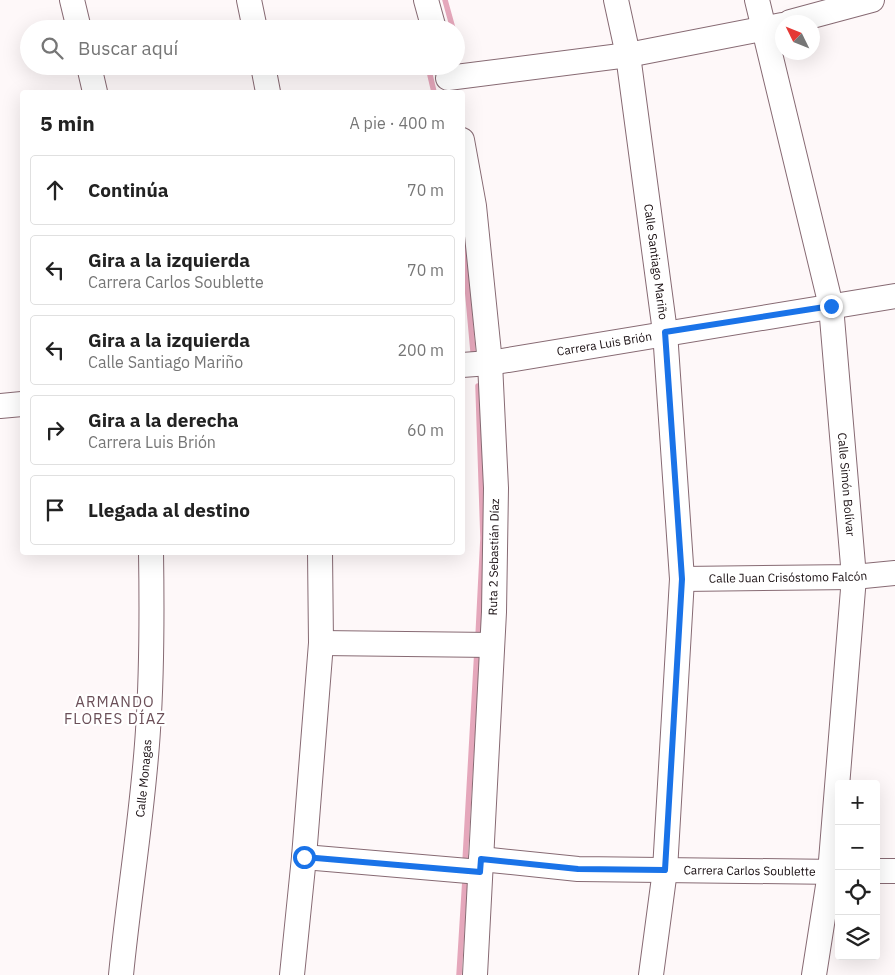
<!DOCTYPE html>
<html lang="es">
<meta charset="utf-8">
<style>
body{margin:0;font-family:"IBM Plex Sans",sans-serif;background:#f6f6f6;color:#222}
.controls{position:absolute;right:15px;bottom:15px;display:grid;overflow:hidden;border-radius:5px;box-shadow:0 5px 20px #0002}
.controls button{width:45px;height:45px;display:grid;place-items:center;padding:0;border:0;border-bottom:1px solid #e0e0e0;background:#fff;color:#222;font:25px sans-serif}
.compass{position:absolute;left:775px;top:15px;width:45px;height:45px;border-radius:50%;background:#fff;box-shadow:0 5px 20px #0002;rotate:313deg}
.stop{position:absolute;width:15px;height:15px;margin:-11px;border:4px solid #1a73e8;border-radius:50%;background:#fff}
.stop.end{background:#1a73e8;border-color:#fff;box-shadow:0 1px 5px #0008}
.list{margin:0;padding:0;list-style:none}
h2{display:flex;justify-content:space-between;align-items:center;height:65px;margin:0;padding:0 20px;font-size:21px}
h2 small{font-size:16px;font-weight:400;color:#767676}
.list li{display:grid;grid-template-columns:32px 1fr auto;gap:15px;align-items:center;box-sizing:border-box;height:70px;margin:0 10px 10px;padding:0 10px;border:1px solid #e0e0e0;border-radius:5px}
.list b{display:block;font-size:19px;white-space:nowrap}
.list p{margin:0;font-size:16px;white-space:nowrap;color:#767676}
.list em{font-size:16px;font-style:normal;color:#767676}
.icon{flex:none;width:28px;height:28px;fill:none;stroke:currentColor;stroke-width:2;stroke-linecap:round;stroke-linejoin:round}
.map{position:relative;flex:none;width:895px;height:975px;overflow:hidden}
.search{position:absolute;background:#fff;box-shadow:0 5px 20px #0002;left:20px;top:20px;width:445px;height:55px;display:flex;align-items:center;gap:12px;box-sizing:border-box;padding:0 18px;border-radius:28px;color:#767676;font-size:19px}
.panel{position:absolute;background:#fff;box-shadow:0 5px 20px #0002;left:20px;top:90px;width:445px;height:465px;border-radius:5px}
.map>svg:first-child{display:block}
</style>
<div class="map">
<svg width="895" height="975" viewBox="0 0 895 975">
<rect width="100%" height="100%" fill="#fef8f9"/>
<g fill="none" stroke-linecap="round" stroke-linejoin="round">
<g stroke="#e5a7bb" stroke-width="5.5">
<path d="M 445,0 L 453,29"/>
<path d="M 430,75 L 434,92"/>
<path d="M 462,230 L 473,351"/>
<path d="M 478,386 L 483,538 L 478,637"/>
<path d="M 465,862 L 477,650"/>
<path d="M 459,975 L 465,879"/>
</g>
<g stroke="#876a73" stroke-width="26">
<g id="minor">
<path d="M 72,0 L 79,29"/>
<path d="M 249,0 L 255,29"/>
<path d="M 426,0 L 434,29"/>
<path id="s1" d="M 616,0 L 628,55 L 665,332 L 682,579 L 665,870 L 651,975"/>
<path id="s2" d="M 757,0 L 831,306 L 854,577 L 830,873 L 814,975"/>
<path d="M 790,22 L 872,0"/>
<path d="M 89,66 L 95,92"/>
<path d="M 263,66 L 268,92"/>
<path d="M 448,78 L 628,55 L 782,25"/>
<path d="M 462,140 L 474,206 L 490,363 L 496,488 L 494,612 L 475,975"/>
<path id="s3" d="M 462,365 L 490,363 L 895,296"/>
<path d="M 0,406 L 22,404"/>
<path id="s4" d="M 682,579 L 854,577 L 895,573"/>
<path d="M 321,643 L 492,645"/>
<path d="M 304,857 L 480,872"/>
<path id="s5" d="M 481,859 L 578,869 L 839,872"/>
<path d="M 876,871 L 895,871"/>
<path id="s6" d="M 121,975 C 129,893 143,812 148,730 C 152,671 152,612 151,552"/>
<path d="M 292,975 L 304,857 L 321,643 L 320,552"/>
</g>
</g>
<use href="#minor" stroke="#fff" stroke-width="24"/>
</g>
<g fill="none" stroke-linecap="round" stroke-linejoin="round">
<path stroke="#1a73e8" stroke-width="6" d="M 304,857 L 480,872 L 481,859 L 578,869 L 665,870 L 682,579 L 665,332 L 831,306"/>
</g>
<g text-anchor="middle" stroke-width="4.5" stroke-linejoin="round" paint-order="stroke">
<g font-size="12" fill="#180e11" stroke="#fff">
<text dy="4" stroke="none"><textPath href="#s1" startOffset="265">Calle Santiago Mariño</textPath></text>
<text dy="4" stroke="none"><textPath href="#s3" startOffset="144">Carrera Luis Brión</textPath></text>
<text dy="4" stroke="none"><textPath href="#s2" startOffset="494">Calle Simón Bolívar</textPath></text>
<text transform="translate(494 557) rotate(-89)" y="4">Ruta 2 Sebastián Díaz</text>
<text dy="4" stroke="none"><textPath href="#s4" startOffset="106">Calle Juan Crisóstomo Falcón</textPath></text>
<text dy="4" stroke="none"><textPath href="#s6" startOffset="198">Calle Monagas</textPath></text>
<text dy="4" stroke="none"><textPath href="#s5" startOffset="269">Carrera Carlos Soublette</textPath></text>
</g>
<g font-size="15" letter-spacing="1" fill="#6b4f58" stroke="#fff">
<text x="115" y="707">ARMANDO<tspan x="115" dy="17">FLORES DÍAZ</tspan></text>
</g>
</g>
</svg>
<div class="controls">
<button>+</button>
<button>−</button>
<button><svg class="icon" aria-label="locate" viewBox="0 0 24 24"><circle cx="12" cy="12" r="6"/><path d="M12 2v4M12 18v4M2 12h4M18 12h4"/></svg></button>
<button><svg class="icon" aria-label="layers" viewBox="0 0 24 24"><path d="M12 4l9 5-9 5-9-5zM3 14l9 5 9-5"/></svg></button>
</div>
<svg class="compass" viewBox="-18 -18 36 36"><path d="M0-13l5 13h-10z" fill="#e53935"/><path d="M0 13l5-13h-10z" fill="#767676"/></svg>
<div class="stop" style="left:304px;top:857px"></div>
<div class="stop end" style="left:831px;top:306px"></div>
<div class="search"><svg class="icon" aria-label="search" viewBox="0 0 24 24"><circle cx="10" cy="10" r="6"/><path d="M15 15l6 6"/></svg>Buscar aquí</div>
<section class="panel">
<h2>5 min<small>A pie · 400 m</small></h2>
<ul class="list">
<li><svg class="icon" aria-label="ahead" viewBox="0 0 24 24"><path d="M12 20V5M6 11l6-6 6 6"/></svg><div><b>Continúa</b></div><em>70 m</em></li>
<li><svg class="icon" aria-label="left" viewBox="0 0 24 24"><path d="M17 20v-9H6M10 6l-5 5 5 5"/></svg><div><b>Gira a la izquierda</b><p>Carrera Carlos Soublette</p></div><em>70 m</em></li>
<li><svg class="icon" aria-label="left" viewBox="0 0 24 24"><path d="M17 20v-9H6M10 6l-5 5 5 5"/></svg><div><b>Gira a la izquierda</b><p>Calle Santiago Mariño</p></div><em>200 m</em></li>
<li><svg class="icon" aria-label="right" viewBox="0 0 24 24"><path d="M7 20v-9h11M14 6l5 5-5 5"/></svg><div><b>Gira a la derecha</b><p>Carrera Luis Brión</p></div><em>60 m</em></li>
<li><svg class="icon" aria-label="arrive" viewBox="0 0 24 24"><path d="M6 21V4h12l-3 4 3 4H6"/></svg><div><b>Llegada al destino</b></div></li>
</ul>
</section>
</div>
